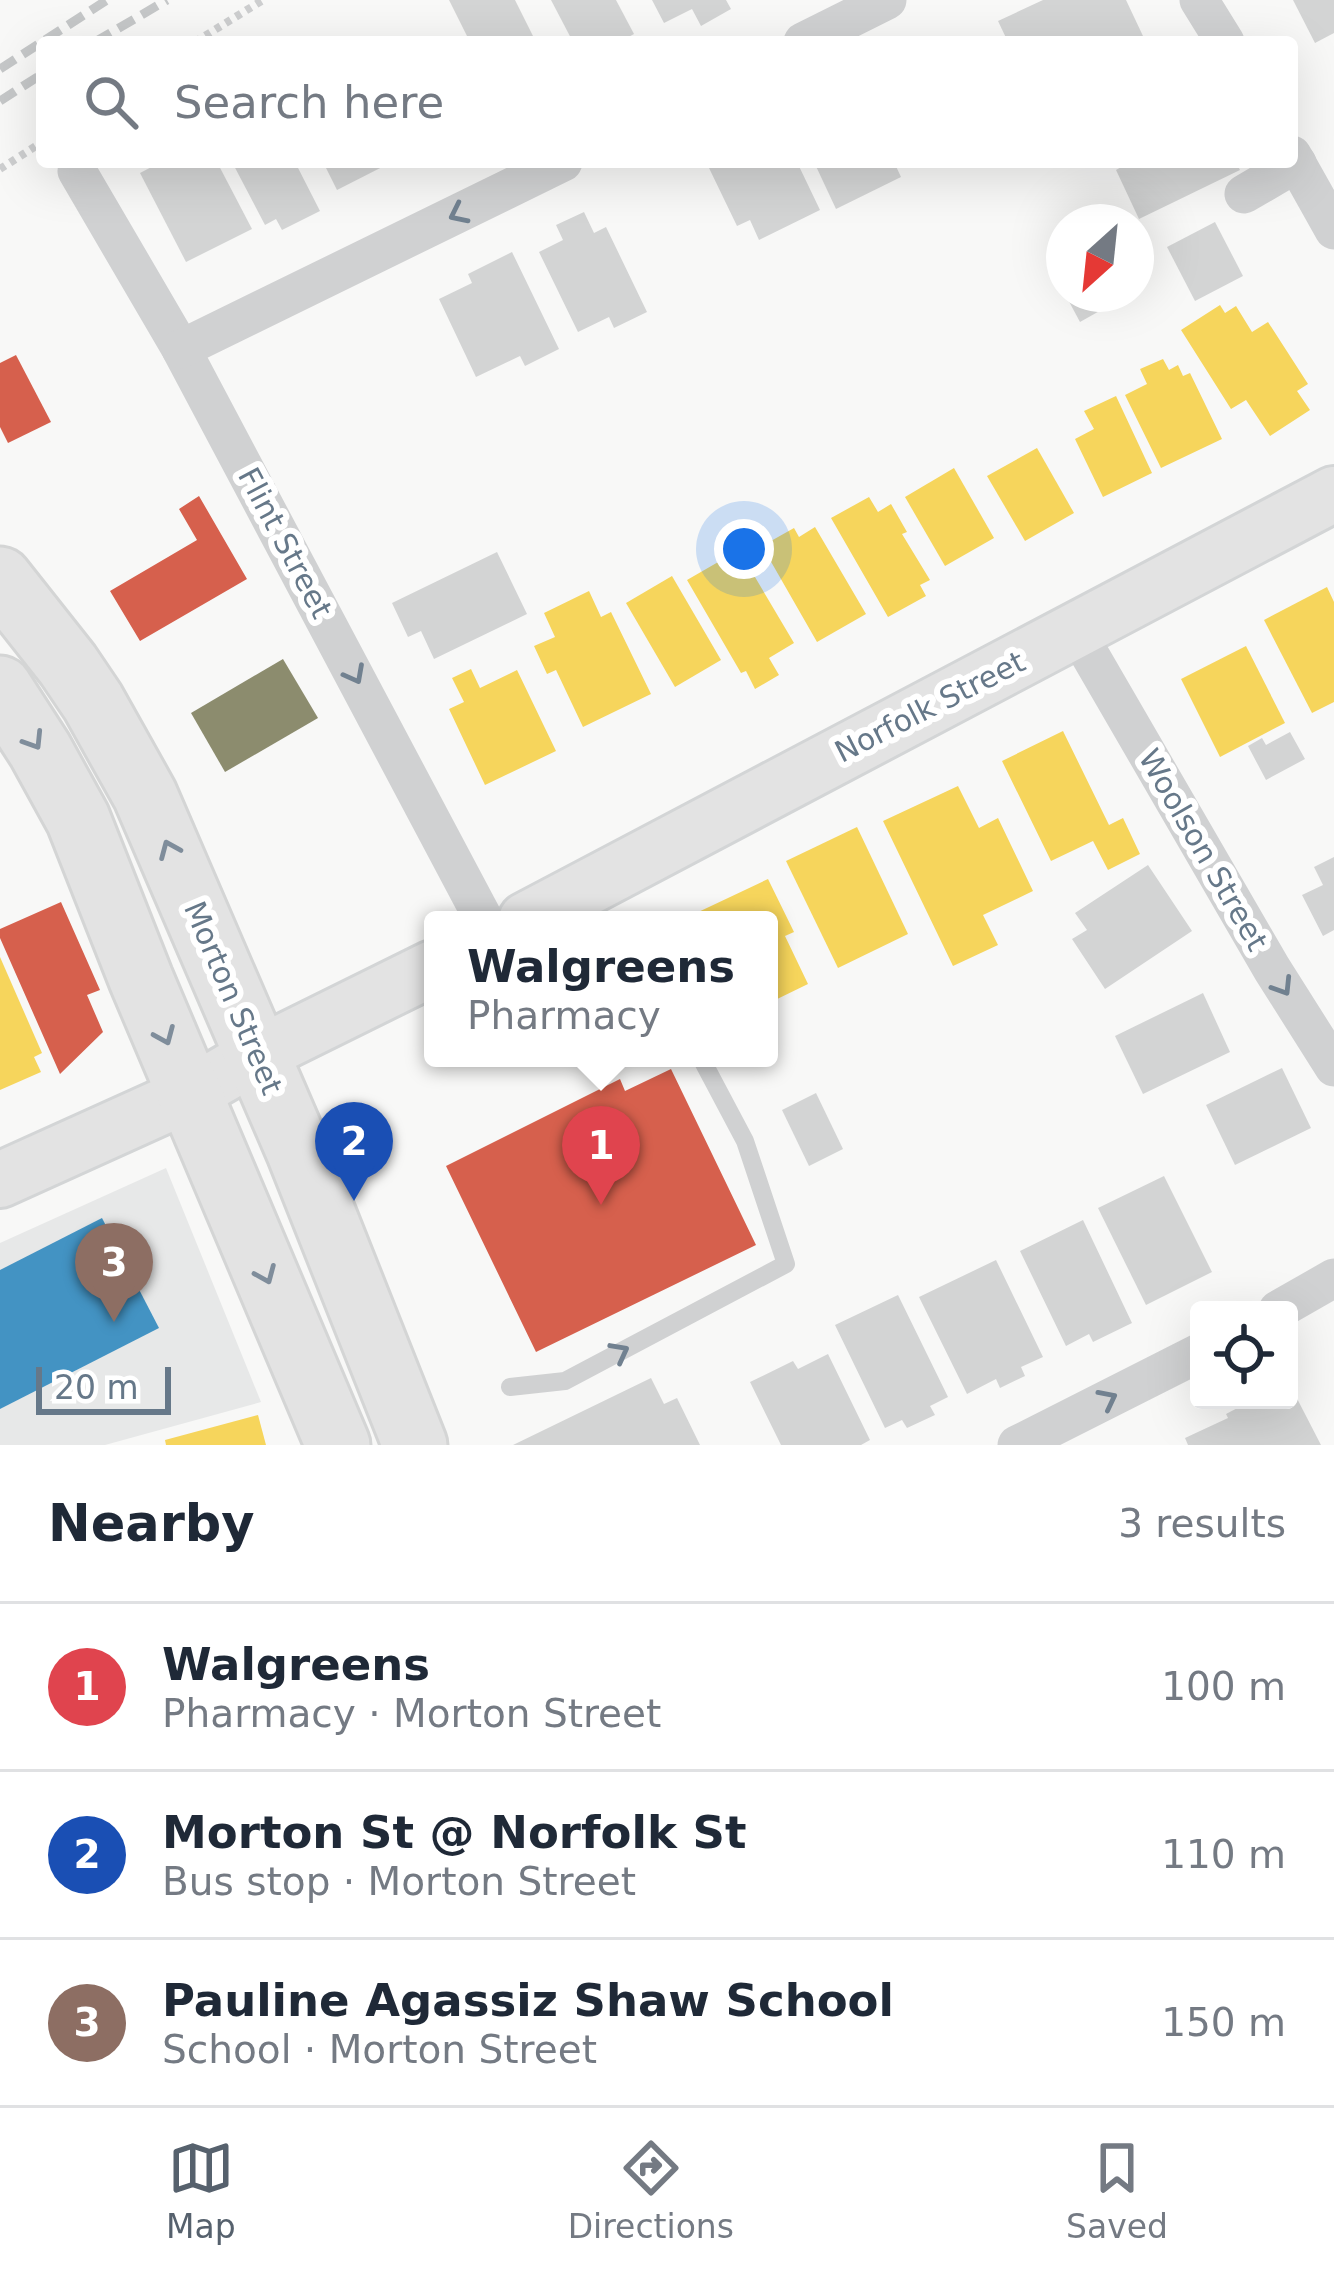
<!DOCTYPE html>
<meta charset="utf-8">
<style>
body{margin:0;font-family:"DejaVu Sans",sans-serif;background:#f2f2f3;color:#1f2937}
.controls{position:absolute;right:36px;bottom:36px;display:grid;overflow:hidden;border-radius:12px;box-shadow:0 12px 48px #0002}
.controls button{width:108px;height:108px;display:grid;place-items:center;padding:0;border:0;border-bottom:3px solid #e0e1e3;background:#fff;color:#1f2937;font:60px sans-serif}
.compass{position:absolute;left:1046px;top:204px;width:108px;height:108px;border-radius:50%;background:#fff;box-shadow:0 12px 48px #0002;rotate:207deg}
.scale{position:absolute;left:36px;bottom:30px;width:135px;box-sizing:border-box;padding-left:12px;border:6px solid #667889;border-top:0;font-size:33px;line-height:42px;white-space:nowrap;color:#667889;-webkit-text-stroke:9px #fff;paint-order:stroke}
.you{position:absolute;left:744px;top:549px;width:42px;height:42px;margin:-30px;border:9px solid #fff;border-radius:50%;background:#1a73e8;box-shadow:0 0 0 18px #1a73e833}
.badge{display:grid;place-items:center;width:78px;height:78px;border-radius:50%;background:#56616d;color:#fff;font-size:39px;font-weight:700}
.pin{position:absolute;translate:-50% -99px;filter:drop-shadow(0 3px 6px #0008)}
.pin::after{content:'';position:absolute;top:63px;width:42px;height:36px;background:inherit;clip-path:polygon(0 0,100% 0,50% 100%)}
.popup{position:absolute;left:424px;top:911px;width:354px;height:156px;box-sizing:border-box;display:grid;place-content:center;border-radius:12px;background:#fff;filter:drop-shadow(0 3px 9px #0005);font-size:39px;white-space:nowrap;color:#747a83}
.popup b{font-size:45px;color:#1f2937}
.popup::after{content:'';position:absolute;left:50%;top:100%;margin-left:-24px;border:24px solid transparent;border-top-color:#fff}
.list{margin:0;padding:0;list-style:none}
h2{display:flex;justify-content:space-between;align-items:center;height:156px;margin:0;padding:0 48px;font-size:51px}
h2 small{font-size:39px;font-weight:400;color:#747a83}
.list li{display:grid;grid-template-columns:78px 1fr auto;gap:36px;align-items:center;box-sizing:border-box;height:168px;padding:0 48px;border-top:3px solid #e0e1e3}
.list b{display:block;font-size:45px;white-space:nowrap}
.list p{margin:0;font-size:39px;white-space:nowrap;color:#747a83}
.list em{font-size:39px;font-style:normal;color:#747a83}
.icon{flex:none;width:66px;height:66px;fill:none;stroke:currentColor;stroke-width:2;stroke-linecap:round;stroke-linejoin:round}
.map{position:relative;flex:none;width:1334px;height:1445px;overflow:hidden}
.search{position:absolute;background:#fff;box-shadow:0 12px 48px #0002;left:36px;right:36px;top:36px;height:132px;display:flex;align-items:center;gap:30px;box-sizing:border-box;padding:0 42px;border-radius:12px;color:#747a83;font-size:45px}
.sheet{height:660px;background:#fff}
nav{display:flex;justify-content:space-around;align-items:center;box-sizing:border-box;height:168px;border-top:3px solid #e0e1e3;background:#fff;font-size:33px;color:#747a83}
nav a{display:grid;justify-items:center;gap:6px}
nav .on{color:#56616d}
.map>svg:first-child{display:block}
</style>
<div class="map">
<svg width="1334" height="1445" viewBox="0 0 1334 1445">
<rect width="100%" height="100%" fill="#f8f8f7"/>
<path fill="#e7e8e8" d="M 166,1168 L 261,1402 L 105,1445 L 0,1445 L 0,1243 Z"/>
<g fill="#f6d55c">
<path d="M 1220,305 L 1225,313 L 1236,306 L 1252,332 L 1268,322 L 1308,384 L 1297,391 L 1310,410 L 1270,436 L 1246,400 L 1231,409 L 1181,330 Z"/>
<path d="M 1163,359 L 1169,370 L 1178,365 L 1183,376 L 1190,373 L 1222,439 L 1161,468 L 1125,395 L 1147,384 L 1140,369 Z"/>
<path d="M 1116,396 L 1152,473 L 1103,497 L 1075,439 L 1094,429 L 1084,411 Z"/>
<path d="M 1037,448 L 1074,513 L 1025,541 L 987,476 Z"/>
<path d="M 954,468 L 994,538 L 945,566 L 905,497 Z"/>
<path d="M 869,497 L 878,512 L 891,504 L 907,532 L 902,534 L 930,580 L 920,585 L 926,596 L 888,617 L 831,518 Z"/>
<path d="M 815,527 L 866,614 L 817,642 L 762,546 L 794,528 L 799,537 Z"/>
<path d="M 739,550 L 794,643 L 769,658 L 779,675 L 755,689 L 746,671 L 741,673 L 687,580 Z"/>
<path d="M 672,576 L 721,660 L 675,687 L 626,603 Z"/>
<path d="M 1327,587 L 1334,602 L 1334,702 L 1312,713 L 1264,620 Z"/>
<path d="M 589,591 L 601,617 L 611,612 L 651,694 L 583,727 L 556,670 L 547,674 L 534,646 L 555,637 L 544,613 Z"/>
<path d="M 1246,646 L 1285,723 L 1220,757 L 1181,679 Z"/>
<path d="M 471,669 L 480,688 L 517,670 L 556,751 L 485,785 L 449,709 L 464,702 L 452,678 Z"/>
<path d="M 1063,731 L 1109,825 L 1123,818 L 1140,854 L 1108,870 L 1093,841 L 1051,861 L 1002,761 Z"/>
<path d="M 958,786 L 979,828 L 998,818 L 1033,891 L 983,915 L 998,945 L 953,966 L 883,821 Z"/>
<path d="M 857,827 L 908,934 L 838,968 L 786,861 Z"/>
<path d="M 768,879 L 794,932 L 785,936 L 808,984 L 769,1003 L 769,920 L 694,920 L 692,915 Z"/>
<path d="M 0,957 L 42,1053 L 34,1057 L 41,1072 L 0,1090 Z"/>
<path d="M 258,1415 L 266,1445 L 166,1445 L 165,1440 Z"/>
</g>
<g fill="#d6604d">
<path d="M 16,355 L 51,422 L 8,443 L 0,427 L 0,363 Z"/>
<path d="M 199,496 L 247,579 L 140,641 L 110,591 L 197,540 L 179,509 Z"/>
<path d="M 61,902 L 100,990 L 87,995 L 103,1032 L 60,1074 L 0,938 L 0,929 Z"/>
<path d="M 671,1069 L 756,1245 L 536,1352 L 446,1166 L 620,1079 L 625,1091 Z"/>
</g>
<path fill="#4393c3" d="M 102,1218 L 159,1328 L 0,1409 L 0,1270 Z"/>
<path fill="#8c8c6e" d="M 283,659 L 318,718 L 225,772 L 191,713 Z"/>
<g fill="#d3d4d4">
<path d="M 449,0 L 515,0 L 536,42 L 470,42 Z"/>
<path d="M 551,0 L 616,0 L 634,34 L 619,42 L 573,42 Z"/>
<path d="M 652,0 L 726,0 L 731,9 L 701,26 L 692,9 L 664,23 Z"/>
<path d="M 1043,0 L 1126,0 L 1143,36 L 1130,42 L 1008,42 L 998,21 Z"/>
<path d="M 1293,0 L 1334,0 L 1334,33 L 1315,43 Z"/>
<path d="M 161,162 L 217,162 L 252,229 L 186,262 L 140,173 Z"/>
<path d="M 232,162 L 295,162 L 320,211 L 282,230 L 276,219 L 265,225 Z"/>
<path d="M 323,162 L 392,162 L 337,190 Z"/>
<path d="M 723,162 L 797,162 L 820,210 L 759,240 L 750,220 L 737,226 L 709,168 Z"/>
<path d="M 814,162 L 894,162 L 901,177 L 836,209 Z"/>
<path d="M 1130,162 L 1236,162 L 1240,170 L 1139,219 L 1116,170 Z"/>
<path d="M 584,212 L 594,233 L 606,227 L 647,312 L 614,328 L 609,317 L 578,332 L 539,252 L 563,240 L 556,225 Z"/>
<path d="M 1215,222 L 1243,276 L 1195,301 L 1167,247 Z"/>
<path d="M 512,252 L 559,349 L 525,366 L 520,356 L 476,377 L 439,299 L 472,283 L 468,274 Z"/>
<path d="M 1065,294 L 1116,294 L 1119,300 L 1080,322 Z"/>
<path d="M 497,552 L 527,614 L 434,659 L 421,631 L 408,637 L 392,603 Z"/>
<path d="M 1290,732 L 1305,759 L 1266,780 L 1248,746 L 1262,738 L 1266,745 Z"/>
<path d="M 1334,857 L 1334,930 L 1323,936 L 1302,895 L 1323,885 L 1314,867 Z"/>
<path d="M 1148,865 L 1192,931 L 1105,989 L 1072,939 L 1087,930 L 1075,913 Z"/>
<path d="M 1203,993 L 1230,1052 L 1143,1094 L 1115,1036 Z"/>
<path d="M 1282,1068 L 1311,1128 L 1235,1165 L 1206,1105 Z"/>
<path d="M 816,1093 L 843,1149 L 809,1166 L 782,1110 Z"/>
<path d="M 1164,1176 L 1212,1272 L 1146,1305 L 1098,1208 Z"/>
<path d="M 1083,1220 L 1132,1323 L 1093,1342 L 1089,1334 L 1066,1346 L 1020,1251 Z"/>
<path d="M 996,1260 L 1043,1357 L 1021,1367 L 1025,1376 L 1000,1388 L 996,1379 L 967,1394 L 919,1297 Z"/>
<path d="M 898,1295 L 948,1397 L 930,1406 L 935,1415 L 907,1428 L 902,1420 L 885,1428 L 835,1325 Z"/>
<path d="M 828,1354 L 870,1440 L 861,1445 L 781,1445 L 750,1382 L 793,1361 L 798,1369 Z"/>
<path d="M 651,1378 L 664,1404 L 677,1398 L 700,1445 L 513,1445 Z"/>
<path d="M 1289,1383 L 1321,1445 L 1188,1445 L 1185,1438 L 1228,1418 L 1226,1414 L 1245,1404 L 1243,1400 L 1289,1400 Z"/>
</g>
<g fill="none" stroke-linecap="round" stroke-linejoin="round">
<g stroke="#d3d5d6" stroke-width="60">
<g id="secondary">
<path d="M 526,920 L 1334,494"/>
<path d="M 0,1180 L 190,1094 L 257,1055 L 433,968"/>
</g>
</g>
<g stroke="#d4d5d5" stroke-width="69">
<g id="trunk">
<path d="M 0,579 L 68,665 L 93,702 L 145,795 L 298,1150 L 415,1445"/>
<path d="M 0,688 L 40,750 L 78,819 L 141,979 L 338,1445"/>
</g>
</g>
<g stroke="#cdcecf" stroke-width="8" stroke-dasharray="6 6" stroke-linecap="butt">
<path d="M 195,42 L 263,0"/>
<path d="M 0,169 L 42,142"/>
</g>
<path stroke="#d0d1d2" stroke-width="18" d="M 510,1387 L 565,1381 L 786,1264 L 745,1141 L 701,1058"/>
<g stroke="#d0d1d2" stroke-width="39">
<path d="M 1199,0 L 1225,42"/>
<path d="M 803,42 L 887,0"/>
<path d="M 1292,155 L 1334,230"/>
<path d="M 77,171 L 181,349 L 484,920"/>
<path d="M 1244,194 L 1297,163"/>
<path d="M 181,349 L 563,162"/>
<path d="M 1076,631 L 1272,969 L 1334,1067"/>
<path d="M 1278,1310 L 1334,1278"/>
<path d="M 1017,1445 L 1199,1353"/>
</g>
<use href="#secondary" stroke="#e3e3e3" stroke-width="54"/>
<use href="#trunk" stroke="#e3e3e3" stroke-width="63"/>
<g stroke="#c5c7c8" stroke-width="9" stroke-dasharray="18 9" stroke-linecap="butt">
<path d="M 95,42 L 167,0"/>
<path d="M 0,69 L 107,0"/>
<path d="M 0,101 L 42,74"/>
</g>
</g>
<defs><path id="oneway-chevron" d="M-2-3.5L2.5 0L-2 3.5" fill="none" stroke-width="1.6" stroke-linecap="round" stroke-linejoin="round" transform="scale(3)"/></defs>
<g stroke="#718190">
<use href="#oneway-chevron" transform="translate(458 214) rotate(154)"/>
<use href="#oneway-chevron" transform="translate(355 675) rotate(62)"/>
<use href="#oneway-chevron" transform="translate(1283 987) rotate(58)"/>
<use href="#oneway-chevron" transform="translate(620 1352) rotate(-28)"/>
<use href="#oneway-chevron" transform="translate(1108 1399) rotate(-27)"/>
</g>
<g stroke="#7f8d9b">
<use href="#oneway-chevron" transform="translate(34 741) rotate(58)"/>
<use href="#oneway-chevron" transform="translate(169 849) rotate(-113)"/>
<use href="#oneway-chevron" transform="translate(165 1036) rotate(67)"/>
<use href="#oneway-chevron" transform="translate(266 1275) rotate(67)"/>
</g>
<g text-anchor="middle" stroke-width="12" stroke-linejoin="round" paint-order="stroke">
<g font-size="30" fill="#667889" stroke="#fff">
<text transform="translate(285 543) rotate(62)" y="10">Flint Street</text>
<text transform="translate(930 707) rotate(-27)" y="10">Norfolk Street</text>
<text transform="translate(1203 850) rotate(60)" y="10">Woolson Street</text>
<text transform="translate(233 998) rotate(67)" y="10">Morton Street</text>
</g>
</g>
</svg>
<div class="controls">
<button><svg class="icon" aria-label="locate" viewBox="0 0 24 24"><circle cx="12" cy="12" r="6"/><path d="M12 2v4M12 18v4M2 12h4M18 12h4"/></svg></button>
</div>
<svg class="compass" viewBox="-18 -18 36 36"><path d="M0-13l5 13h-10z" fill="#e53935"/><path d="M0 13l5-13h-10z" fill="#747a83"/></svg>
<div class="scale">20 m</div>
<div class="you"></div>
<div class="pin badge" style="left:601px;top:1205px;background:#e0444e">1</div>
<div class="popup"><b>Walgreens</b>Pharmacy</div>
<div class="pin badge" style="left:354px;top:1201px;background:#1a4fb4">2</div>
<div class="pin badge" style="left:114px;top:1322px;background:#8d6e63">3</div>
<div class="search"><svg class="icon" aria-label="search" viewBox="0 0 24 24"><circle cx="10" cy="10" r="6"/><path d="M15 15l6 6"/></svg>Search here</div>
</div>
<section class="sheet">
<h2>Nearby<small>3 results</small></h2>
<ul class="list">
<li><span class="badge" style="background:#e0444e">1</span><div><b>Walgreens</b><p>Pharmacy · Morton Street</p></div><em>100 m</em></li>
<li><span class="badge" style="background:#1a4fb4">2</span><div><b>Morton St @ Norfolk St</b><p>Bus stop · Morton Street</p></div><em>110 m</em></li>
<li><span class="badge" style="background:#8d6e63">3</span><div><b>Pauline Agassiz Shaw School</b><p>School · Morton Street</p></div><em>150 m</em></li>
</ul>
</section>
<nav>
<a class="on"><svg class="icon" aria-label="map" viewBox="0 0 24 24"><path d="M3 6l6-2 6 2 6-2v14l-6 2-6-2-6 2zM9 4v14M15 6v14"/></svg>Map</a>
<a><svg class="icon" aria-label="directions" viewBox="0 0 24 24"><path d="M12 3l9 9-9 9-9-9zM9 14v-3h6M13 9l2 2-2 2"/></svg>Directions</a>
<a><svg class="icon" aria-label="saved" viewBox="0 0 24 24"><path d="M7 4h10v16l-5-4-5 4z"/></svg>Saved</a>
</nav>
